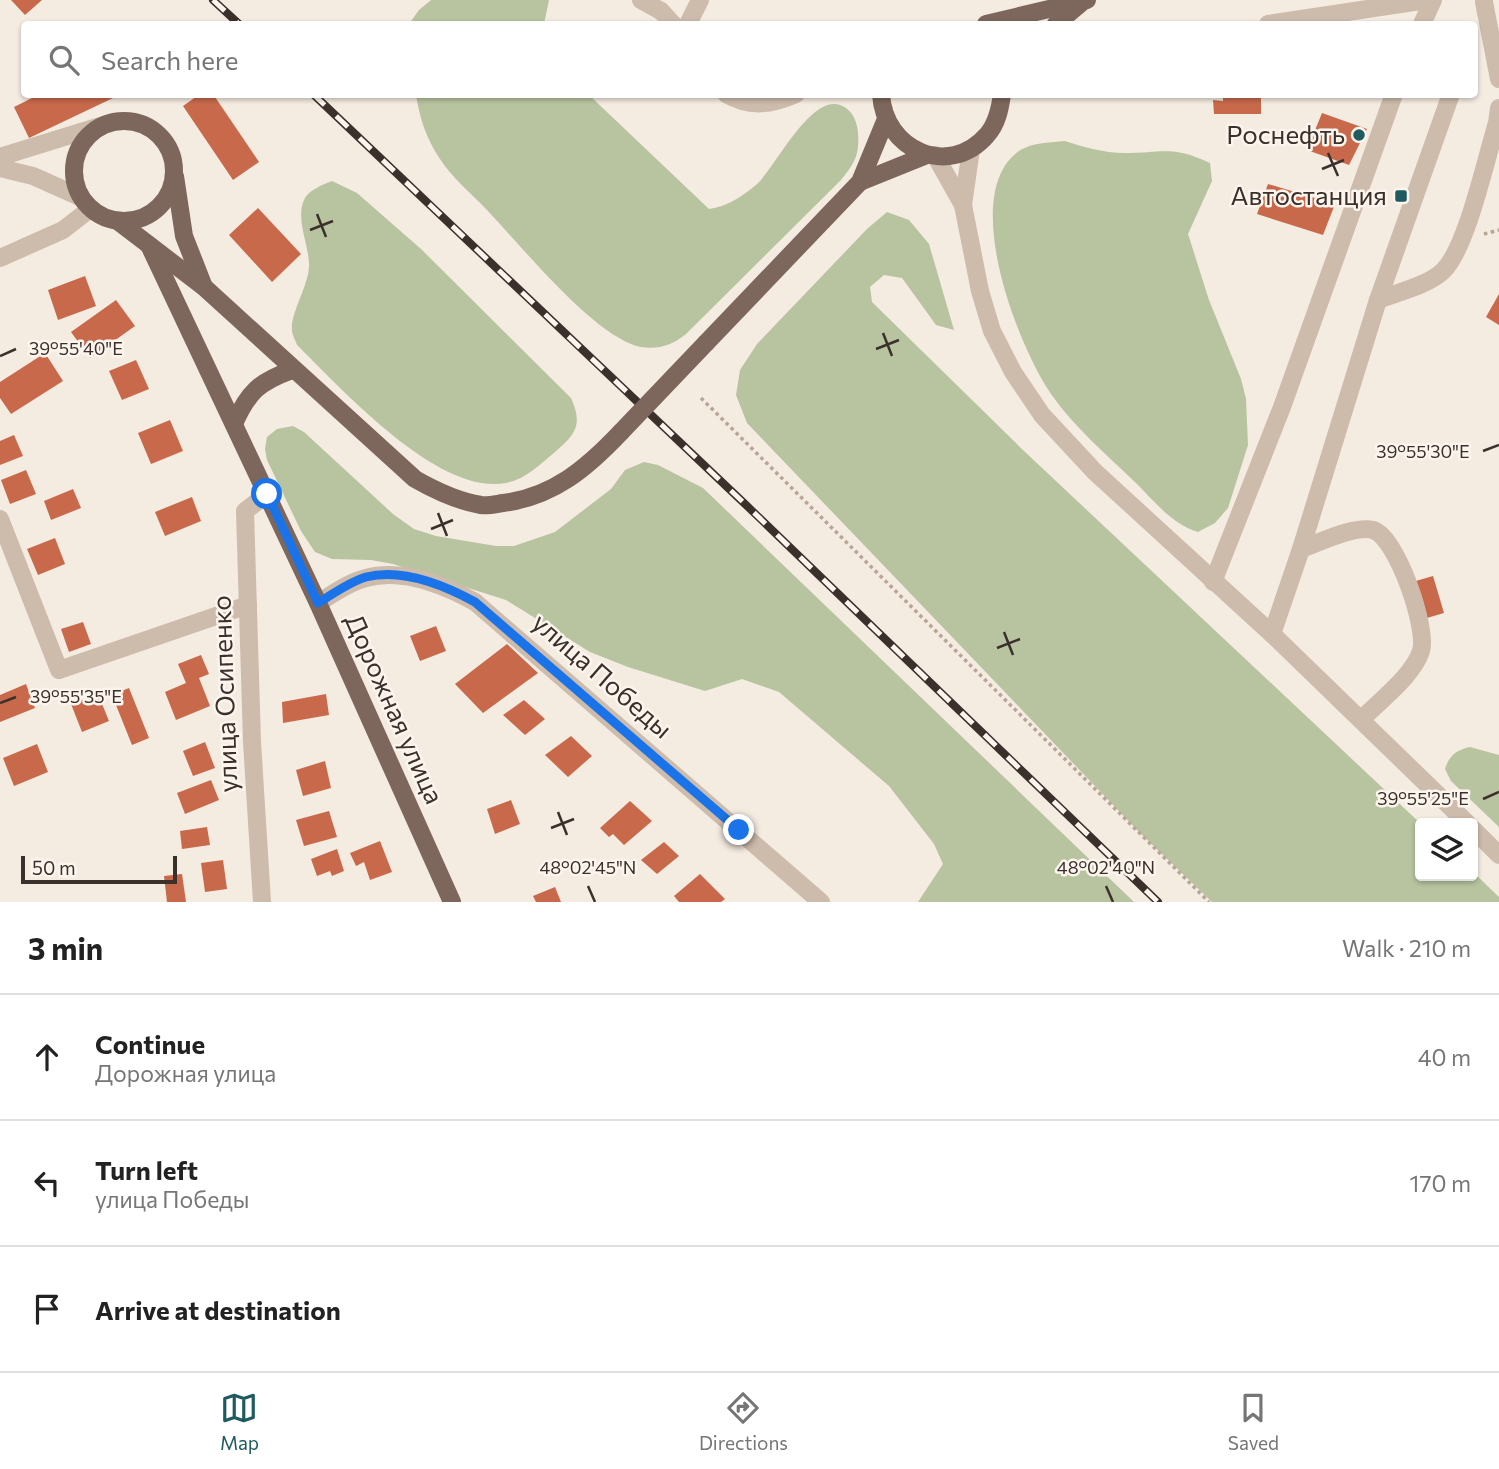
<!DOCTYPE html>
<meta charset="utf-8">
<style>
body{margin:0;font-family:Commissioner,sans-serif;background:#f6f6f6;color:#222}
.controls{position:absolute;right:21px;bottom:21px;display:grid;overflow:hidden;border-radius:7px;box-shadow:0 2px 5px #0004}
.controls button{width:63px;height:63px;display:grid;place-items:center;padding:0;border:0;border-bottom:2px solid #e0e0e0;background:#fff;color:#222;font:35px sans-serif}
.scale{position:absolute;left:21px;bottom:18px;width:156px;box-sizing:border-box;padding-left:7px;border:4px solid #3b302b;border-top:0;font-size:19px;line-height:24px;white-space:nowrap;color:#3b302b;-webkit-text-stroke:5px #fbf5ee;paint-order:stroke}
.stop{position:absolute;width:21px;height:21px;margin:-16px;border:5px solid #1a73e8;border-radius:50%;background:#fff}
.stop.end{background:#1a73e8;border-color:#fff;box-shadow:0 2px 7px #0008}
.list{margin:0;padding:0;list-style:none}
h2{display:flex;justify-content:space-between;align-items:center;height:91px;margin:0;padding:0 28px;font-size:30px}
h2 small{font-size:23px;font-weight:400;color:#767676}
.list li{display:grid;grid-template-columns:46px 1fr auto;gap:21px;align-items:center;box-sizing:border-box;height:126px;padding:0 28px;border-top:2px solid #e0e0e0}
.list b{display:block;font-size:26px;white-space:nowrap}
.list p{margin:0;font-size:23px;white-space:nowrap;color:#767676}
.list em{font-size:23px;font-style:normal;color:#767676}
.icon{flex:none;width:38px;height:38px;fill:none;stroke:currentColor;stroke-width:2;stroke-linecap:round;stroke-linejoin:round}
.map{position:relative;flex:none;width:1499px;height:902px;overflow:hidden}
.search{position:absolute;background:#fff;box-shadow:0 2px 5px #0004;left:21px;right:21px;top:21px;height:77px;display:flex;align-items:center;gap:18px;box-sizing:border-box;padding:0 24px;border-radius:7px;color:#767676;font-size:26px}
.sheet{height:469px;background:#fff}
nav{display:flex;justify-content:space-around;align-items:center;box-sizing:border-box;height:98px;border-top:2px solid #e0e0e0;background:#fff;font-size:19px;color:#767676}
nav a{display:grid;justify-items:center;gap:4px}
nav .on{color:#1f5a5e}
.map>svg:first-child{display:block}
</style>
<div class="map">
<svg width="1499" height="902" viewBox="0 0 1499 902">
<rect width="100%" height="100%" fill="#f4ebe1"/>
<g fill="#b8c4a0">
<path d="M 431,0 L 549,0 L 544,24 L 409,24 L 419,10 Z"/>
<path d="M 416,95 L 589,95 L 709,209 C 726,207 743,196 756,185 C 776,168 814,85 846,108 C 858,117 859,133 858,147 C 857,160 849,170 841,180 L 686,334 C 671,347 650,352 631,344 C 585,325 523,248 487,210 C 472,194 452,178 440,159 C 426,138 420,119 416,95 Z"/>
<path d="M 1065,141 C 1084,147 1104,153 1124,153 C 1163,153 1172,145 1210,163 L 1212,181 L 1188,234 L 1209,300 L 1241,379 L 1246,399 L 1248,445 L 1228,508 L 1215,523 L 1198,532 C 1173,525 1154,501 1136,483 C 1107,455 1074,427 1051,394 C 1018,346 962,202 1014,155 C 1028,142 1047,143 1065,141 Z"/>
<path d="M 332,181 L 357,193 L 421,249 L 571,398 C 583,425 576,434 555,452 C 539,465 526,479 506,483 C 438,496 342,389 297,345 C 296,341 292,335 292,330 C 290,315 308,286 309,267 C 310,246 294,218 305,198 C 311,189 322,185 332,181 Z"/>
<path d="M 887,212 L 909,220 L 929,244 L 954,330 L 936,325 L 902,278 L 884,275 L 870,287 L 872,302 L 1024,451 L 1420,823 L 1420,876 L 1473,876 L 1473,872 L 1499,897 L 1499,902 L 1212,902 L 1139,832 L 747,423 L 736,395 L 740,370 L 757,344 L 867,229 Z"/>
<path d="M 293,426 L 304,432 L 393,514 L 414,529 L 436,536 L 496,546 L 514,546 L 555,532 L 611,489 L 625,470 L 644,462 L 658,465 L 703,488 L 1134,902 L 918,902 L 943,864 L 934,844 L 889,786 L 779,692 L 742,679 L 705,691 L 628,667 L 590,652 L 506,600 L 393,564 L 371,560 L 332,559 L 315,552 L 301,531 L 267,460 L 265,449 L 267,437 L 277,429 Z"/>
<path d="M 1470,747 L 1499,755 L 1499,827 L 1451,781 L 1445,769 C 1449,756 1456,750 1470,747 Z"/>
</g>
<g fill="#c8694b">
<path d="M 11,0 L 42,0 L 25,15 Z"/>
<path d="M 40,94 L 112,94 L 113,98 L 29,138 L 14,107 Z"/>
<path d="M 200,94 L 213,94 L 259,162 L 233,180 L 183,106 Z"/>
<path d="M 1223,94 L 1261,94 L 1261,114 L 1214,114 L 1213,100 L 1223,101 Z"/>
<path d="M 1322,113 L 1367,129 L 1349,165 L 1307,150 Z"/>
<path d="M 1268,184 L 1335,204 L 1323,235 L 1257,214 Z"/>
<path d="M 258,208 L 301,254 L 272,282 L 229,235 Z"/>
<path d="M 85,276 L 96,306 L 58,320 L 48,290 Z"/>
<path d="M 1499,294 L 1499,325 L 1486,317 Z"/>
<path d="M 116,300 L 135,326 L 90,358 L 71,332 Z"/>
<path d="M 45,353 L 63,381 L 11,414 L 0,398 L 0,382 Z"/>
<path d="M 136,360 L 149,389 L 122,400 L 109,371 Z"/>
<path d="M 170,420 L 183,451 L 151,464 L 138,433 Z"/>
<path d="M 14,435 L 23,456 L 0,465 L 0,441 Z"/>
<path d="M 26,470 L 36,494 L 10,504 L 1,480 Z"/>
<path d="M 73,489 L 81,508 L 51,520 L 44,501 Z"/>
<path d="M 192,497 L 201,521 L 165,536 L 155,512 Z"/>
<path d="M 55,538 L 65,564 L 38,575 L 27,549 Z"/>
<path d="M 1433,576 L 1444,613 L 1420,620 L 1409,583 Z"/>
<path d="M 83,622 L 91,644 L 69,652 L 61,629 Z"/>
<path d="M 436,626 L 446,651 L 420,661 L 410,636 Z"/>
<path d="M 507,644 L 538,673 L 483,713 L 455,684 Z"/>
<path d="M 201,655 L 209,674 L 199,678 L 210,706 L 176,720 L 165,692 L 186,683 L 178,664 Z"/>
<path d="M 26,684 L 35,708 L 0,722 L 0,695 Z"/>
<path d="M 129,688 L 149,738 L 132,745 L 112,695 Z"/>
<path d="M 98,694 L 109,721 L 82,732 L 71,704 Z"/>
<path d="M 326,694 L 329,715 L 283,723 L 282,702 Z"/>
<path d="M 524,700 L 545,719 L 525,735 L 503,715 Z"/>
<path d="M 571,736 L 592,756 L 568,777 L 545,755 Z"/>
<path d="M 205,742 L 215,768 L 193,776 L 183,751 Z"/>
<path d="M 37,744 L 48,772 L 14,786 L 3,758 Z"/>
<path d="M 325,761 L 331,788 L 303,796 L 296,770 Z"/>
<path d="M 211,780 L 219,800 L 185,814 L 177,793 Z"/>
<path d="M 511,800 L 520,824 L 495,834 L 487,809 Z"/>
<path d="M 630,801 L 652,821 L 624,845 L 613,834 L 609,837 L 600,828 Z"/>
<path d="M 329,811 L 337,837 L 304,846 L 296,820 Z"/>
<path d="M 207,827 L 210,845 L 182,849 L 180,831 Z"/>
<path d="M 380,841 L 392,872 L 370,880 L 364,862 L 356,866 L 350,853 Z"/>
<path d="M 664,842 L 679,856 L 657,874 L 641,860 Z"/>
<path d="M 337,849 L 344,871 L 332,876 L 330,871 L 317,876 L 311,859 Z"/>
<path d="M 223,860 L 227,889 L 205,892 L 201,863 Z"/>
<path d="M 182,874 L 186,902 L 167,902 L 164,876 Z"/>
<path d="M 700,874 L 725,899 L 721,902 L 679,902 L 674,896 Z"/>
<path d="M 555,887 L 561,902 L 536,902 L 533,896 Z"/>
</g>
<g fill="none" stroke-linecap="round" stroke-linejoin="round">
<g stroke="#b9a596" stroke-width="3.5" stroke-dasharray="3.5 3.5" stroke-linecap="butt">
<path d="M 1484,234 L 1499,230"/>
<path d="M 701,398 L 1209,902"/>
</g>
<g stroke="#cdbbac" stroke-width="18">
<path d="M 641,0 L 661,11 L 673,24"/>
<path d="M 1484,2 L 1499,79"/>
<path d="M 688,24 L 700,0"/>
<path d="M 1268,24 L 1427,0"/>
<path d="M 1422,24 L 1433,0"/>
<path d="M 726,94 C 750,108 771,105 796,94"/>
<path d="M 971,149 L 963,205 L 980,291 L 992,331 L 1013,372 L 1042,415 L 1095,472 L 1272,634 L 1467,823"/>
<path d="M 935,155 L 963,205"/>
<path d="M 0,157 L 100,126"/>
<path d="M 0,168 L 33,176 L 80,197"/>
<path d="M 0,258 L 63,230 L 90,209"/>
<path d="M 1378,300 C 1398,292 1427,286 1443,271 C 1467,248 1486,158 1497,123 L 1499,108"/>
<path d="M 0,519 L 59,670 L 248,605"/>
<path d="M 1301,549 C 1319,543 1354,525 1373,530 C 1397,537 1428,629 1421,651 C 1413,676 1379,701 1361,720"/>
<path d="M 1213,582 L 1282,407 L 1394,94"/>
<path d="M 318,603 C 333,594 349,582 366,578 C 402,568 444,585 475,602 L 821,902"/>
<path d="M 1272,634 L 1301,549 L 1378,300 L 1451,94"/>
<path d="M 1473,829 L 1499,855"/>
<path d="M 262,902 L 252,742 L 245,511 L 267,494"/>
</g>
<g stroke="#7d675c" stroke-width="18">
<path d="M 986,24 L 1087,0"/>
<path d="M 1056,24 L 1081,3"/>
<path d="M 881,94 C 884,150 949,179 987,135 C 997,124 1000,109 1002,94"/>
<circle cx="124" cy="171" r="50"/>
<path d="M 175,176 L 184,236 L 204,287"/>
<path d="M 860,182 L 927,155"/>
<path d="M 119,222 L 204,287 L 415,479 C 436,491 457,501 481,505 C 488,506 496,504 503,503 C 553,497 587,468 621,432"/>
<path d="M 149,245 L 318,603 L 452,902"/>
<path d="M 706,343 L 860,182 L 886,119"/>
<path d="M 234,424 C 248,392 259,382 292,370"/>
</g>
<g stroke="#3b302b" stroke-width="8">
<g id="rail">
<path d="M 213,0 L 239,24"/>
<path d="M 313,94 L 745,504 L 1158,902"/>
</g>
</g>
<use href="#rail" stroke="#fbf5ee" stroke-width="5" stroke-dasharray="16" stroke-linecap="butt"/>
<path stroke="#7d675c" stroke-width="18" d="M 621,432 L 706,343"/>
</g>
<g fill="none" stroke-linecap="round" stroke-linejoin="round">
<path stroke="#1a73e8" stroke-width="9" d="M 267,494 L 318,603 C 333,594 349,582 366,577 C 402,568 444,585 475,602 L 739,830"/>
</g>
<path fill="none" stroke="#3b302b" stroke-width="2.5" d="M 1328,153 L 1338,176M 1322,169 L 1344,160M 317,214 L 326,237M 310,230 L 333,221M 883,333 L 892,356M 876,349 L 899,340M 0,356 L 16,349M 1483,451 L 1499,445M 438,513 L 447,536M 431,529 L 453,520M 1004,632 L 1013,655M 997,648 L 1020,639M 0,703 L 16,697M 1483,799 L 1499,792M 558,812 L 567,835M 551,828 L 574,819M 588,886 L 595,902M 1106,886 L 1113,902"/>
<g fill="#1f5a5e" stroke="#fbf5ee" stroke-width="2.5">
<circle cx="1359" cy="135" r="7"/>
<rect x="1394" y="189" width="14" height="14" rx="3.5"/>
</g>
<g text-anchor="middle" stroke-width="5" stroke-linejoin="round" paint-order="stroke">
<g font-size="26" fill="#3b302b" stroke="#fbf5ee" text-anchor="end">
<text x="1345" y="144">Роснефть</text>
<text x="1387" y="205">Автостанция</text>
</g>
<g font-size="26" fill="#3b302b" stroke="#fbf5ee">
<text transform="translate(602 676) rotate(41)" y="9">улица Победы</text>
<text transform="translate(225 694) rotate(-92)" y="9">улица Осипенко</text>
<text transform="translate(394 709) rotate(66)" y="9">Дорожная улица</text>
</g>
</g>
<g font-size="18" text-anchor="middle" fill="#3b302b" stroke="#fbf5ee" stroke-width="5" stroke-linejoin="round" paint-order="stroke">
<text x="76" y="355">39°55'40"E</text>
<text x="1423" y="458">39°55'30"E</text>
<text x="76" y="703">39°55'35"E</text>
<text x="1423" y="805">39°55'25"E</text>
<text x="588" y="874">48°02'45"N</text>
<text x="1106" y="874">48°02'40"N</text>
</g>
</svg>
<div class="controls">
<button><svg class="icon" aria-label="layers" viewBox="0 0 24 24"><path d="M12 4l9 5-9 5-9-5zM3 14l9 5 9-5"/></svg></button>
</div>
<div class="scale">50 m</div>
<div class="stop" style="left:267px;top:494px"></div>
<div class="stop end" style="left:739px;top:830px"></div>
<div class="search"><svg class="icon" aria-label="search" viewBox="0 0 24 24"><circle cx="10" cy="10" r="6"/><path d="M15 15l6 6"/></svg>Search here</div>
</div>
<section class="sheet">
<h2>3 min<small>Walk · 210 m</small></h2>
<ul class="list">
<li><svg class="icon" aria-label="ahead" viewBox="0 0 24 24"><path d="M12 20V5M6 11l6-6 6 6"/></svg><div><b>Continue</b><p>Дорожная улица</p></div><em>40 m</em></li>
<li><svg class="icon" aria-label="left" viewBox="0 0 24 24"><path d="M17 20v-9H6M10 6l-5 5 5 5"/></svg><div><b>Turn left</b><p>улица Победы</p></div><em>170 m</em></li>
<li><svg class="icon" aria-label="arrive" viewBox="0 0 24 24"><path d="M6 21V4h12l-3 4 3 4H6"/></svg><div><b>Arrive at destination</b></div></li>
</ul>
</section>
<nav>
<a class="on"><svg class="icon" aria-label="map" viewBox="0 0 24 24"><path d="M3 6l6-2 6 2 6-2v14l-6 2-6-2-6 2zM9 4v14M15 6v14"/></svg>Map</a>
<a><svg class="icon" aria-label="directions" viewBox="0 0 24 24"><path d="M12 3l9 9-9 9-9-9zM9 14v-3h6M13 9l2 2-2 2"/></svg>Directions</a>
<a><svg class="icon" aria-label="saved" viewBox="0 0 24 24"><path d="M7 4h10v16l-5-4-5 4z"/></svg>Saved</a>
</nav>
